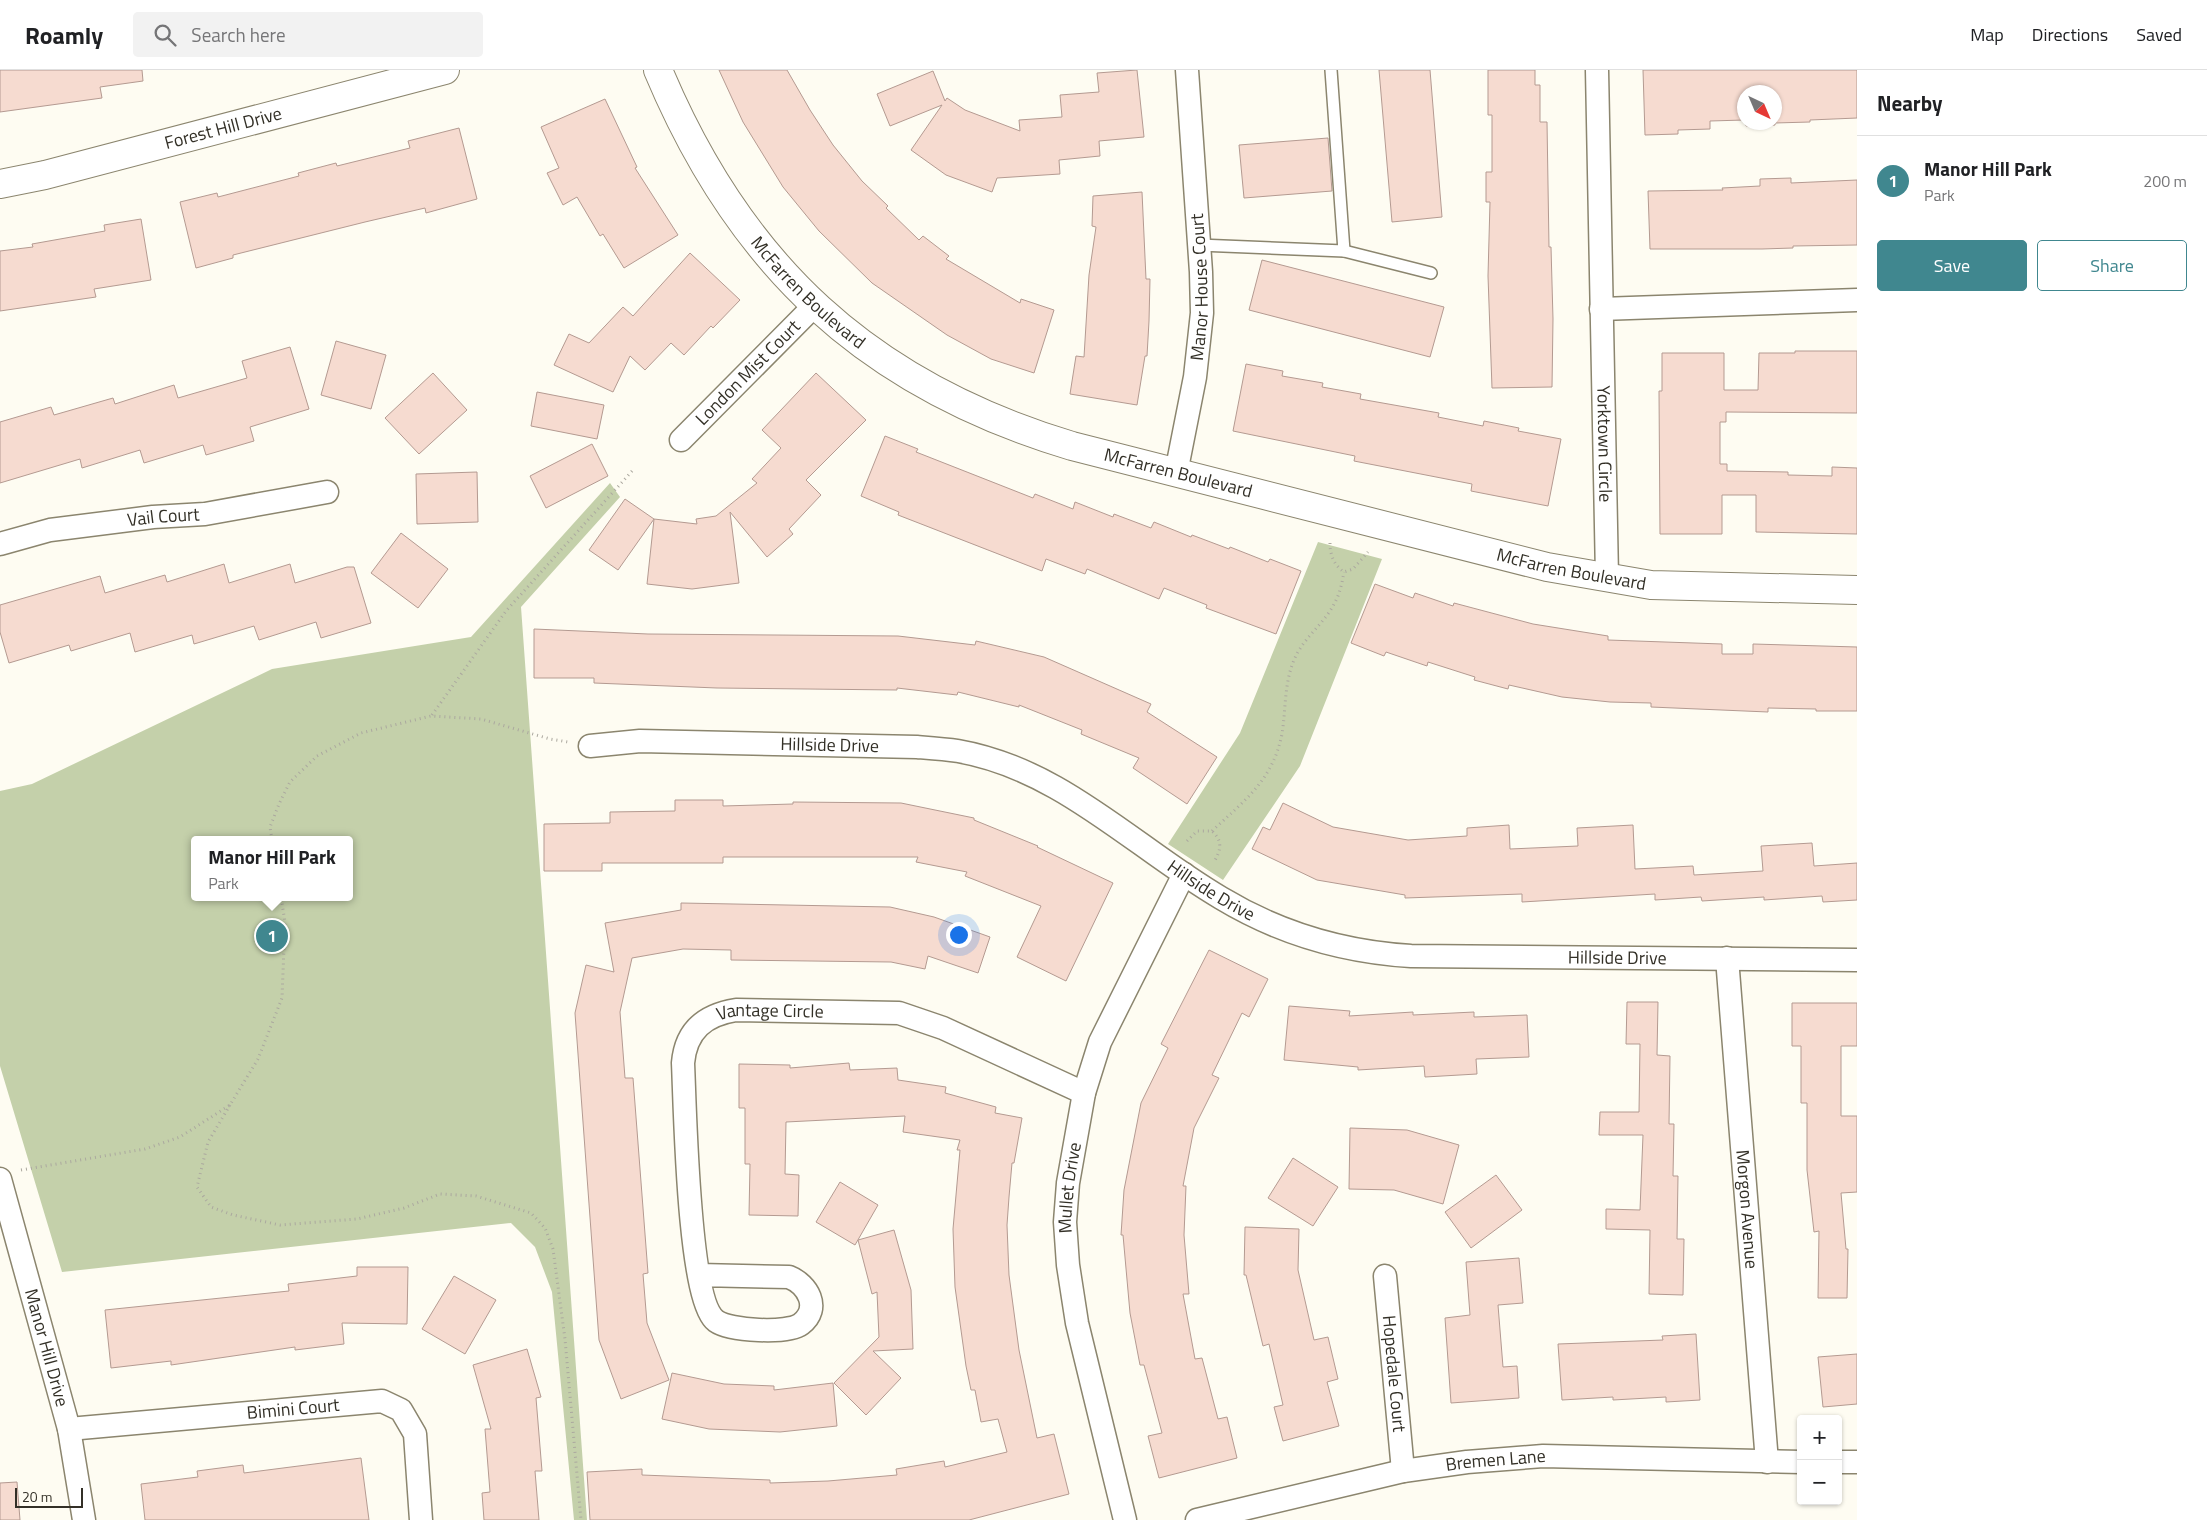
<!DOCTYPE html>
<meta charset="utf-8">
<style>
body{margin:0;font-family:"Titillium Web",sans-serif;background:#f2f2f2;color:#202124}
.controls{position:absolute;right:15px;bottom:15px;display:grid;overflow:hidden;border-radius:5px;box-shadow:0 1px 4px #0004}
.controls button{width:45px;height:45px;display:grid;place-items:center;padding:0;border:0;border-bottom:1px solid #e0e0e0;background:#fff;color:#202124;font:25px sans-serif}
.compass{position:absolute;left:1737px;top:15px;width:45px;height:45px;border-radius:50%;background:#fff;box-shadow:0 1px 4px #0004;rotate:136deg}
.scale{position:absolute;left:15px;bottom:12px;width:68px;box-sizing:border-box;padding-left:5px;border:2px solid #333027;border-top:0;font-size:14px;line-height:18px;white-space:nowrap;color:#333027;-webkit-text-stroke:4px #fefcf2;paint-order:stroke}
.you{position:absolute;left:958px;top:864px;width:18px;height:18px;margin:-12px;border:4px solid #fff;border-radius:50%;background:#1a73e8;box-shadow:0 0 0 8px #1a73e833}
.badge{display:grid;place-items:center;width:32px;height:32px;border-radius:50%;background:#40878f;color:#fff;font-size:16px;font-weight:700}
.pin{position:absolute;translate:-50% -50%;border:2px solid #fff;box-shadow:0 1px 5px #0006}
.popup{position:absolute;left:191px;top:766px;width:162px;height:65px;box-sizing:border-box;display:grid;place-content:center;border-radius:5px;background:#fff;filter:drop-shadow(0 1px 4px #0005);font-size:16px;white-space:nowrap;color:#757577}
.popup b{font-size:19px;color:#202124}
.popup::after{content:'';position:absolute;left:50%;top:100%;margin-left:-10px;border:10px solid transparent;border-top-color:#fff}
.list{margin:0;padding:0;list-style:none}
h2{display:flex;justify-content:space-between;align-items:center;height:65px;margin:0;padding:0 20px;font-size:21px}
h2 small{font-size:16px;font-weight:400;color:#757577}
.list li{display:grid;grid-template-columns:32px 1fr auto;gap:15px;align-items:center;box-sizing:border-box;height:90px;padding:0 20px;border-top:1px solid #e0e0e0}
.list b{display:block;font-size:19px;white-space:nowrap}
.list p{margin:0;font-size:16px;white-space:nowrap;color:#757577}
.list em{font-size:16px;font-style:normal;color:#757577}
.actions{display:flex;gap:10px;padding:15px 20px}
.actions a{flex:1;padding:11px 0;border:1px solid #40878f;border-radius:5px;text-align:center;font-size:18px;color:#40878f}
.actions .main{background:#40878f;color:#fff}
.icon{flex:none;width:28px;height:28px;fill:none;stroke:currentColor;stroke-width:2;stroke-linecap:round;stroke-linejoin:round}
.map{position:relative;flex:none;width:1857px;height:1450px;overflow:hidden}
header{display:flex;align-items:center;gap:30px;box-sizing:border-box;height:70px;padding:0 25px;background:#fff;border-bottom:1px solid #e0e0e0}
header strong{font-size:24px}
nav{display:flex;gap:28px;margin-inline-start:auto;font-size:18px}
.search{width:350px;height:45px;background:#f2f2f2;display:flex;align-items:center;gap:12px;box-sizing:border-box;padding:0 18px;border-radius:5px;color:#757577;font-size:19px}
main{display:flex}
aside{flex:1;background:#fff}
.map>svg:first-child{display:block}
</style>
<header>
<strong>Roamly</strong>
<div class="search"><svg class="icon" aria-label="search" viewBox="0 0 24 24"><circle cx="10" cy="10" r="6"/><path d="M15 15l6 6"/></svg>Search here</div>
<nav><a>Map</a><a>Directions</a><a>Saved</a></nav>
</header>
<main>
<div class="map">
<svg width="1857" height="1450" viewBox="0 0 1857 1450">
<rect width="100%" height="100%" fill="#fefcf2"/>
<g fill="#c4d0aa" fill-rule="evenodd">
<path d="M 610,413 L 620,427 L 521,537 L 587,1450 L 574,1450 L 552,1222 L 535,1177 L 511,1153 L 62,1202 L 0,996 L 0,721 L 32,714 L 272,599 L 471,567 ZM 194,770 L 350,770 L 350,827 L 194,827 Z"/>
<path d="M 1318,472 L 1382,489 L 1300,696 L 1223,810 L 1168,774 L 1240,663 Z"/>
</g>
<g fill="#f6dbd0" stroke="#b49a91">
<path d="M 0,0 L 142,0 L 143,11 L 100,17 L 102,28 L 0,42 Z"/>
<path d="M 719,0 L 787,0 L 810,40 L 833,75 L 862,111 L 888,136 L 886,138 L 919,170 L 923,166 L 949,186 L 946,189 L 1020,233 L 1021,229 L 1054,240 L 1034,303 L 991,289 L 947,265 L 872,213 L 819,161 L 783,117 L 743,52 Z"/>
<path d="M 1137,0 L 1144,67 L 1099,71 L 1100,86 L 1059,90 L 1060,104 L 997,108 L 992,122 L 946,105 L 911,80 L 942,35 L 890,56 L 877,24 L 933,1 L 945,31 L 947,28 L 965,40 L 1020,61 L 1019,50 L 1062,47 L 1060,25 L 1099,22 L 1097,3 Z"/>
<path d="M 1379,0 L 1430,0 L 1442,147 L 1392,152 Z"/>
<path d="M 1488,0 L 1535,0 L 1535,15 L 1540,15 L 1540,52 L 1547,52 L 1549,177 L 1551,177 L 1553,249 L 1552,317 L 1492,318 L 1488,206 L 1490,132 L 1486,132 L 1486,102 L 1492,102 L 1492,45 L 1488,45 Z"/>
<path d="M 1643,0 L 1857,0 L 1857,48 L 1810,50 L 1810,52 L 1775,53 L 1775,55 L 1746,56 L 1746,52 L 1774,52 L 1774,22 L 1744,22 L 1744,50 L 1710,51 L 1710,59 L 1678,60 L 1678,64 L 1645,65 Z"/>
<path d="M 605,29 L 637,97 L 635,98 L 678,165 L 624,198 L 603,164 L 600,166 L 577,127 L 563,135 L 547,103 L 559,98 L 541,57 Z"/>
<path d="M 459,58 L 477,129 L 426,143 L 425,138 L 365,152 L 233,185 L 233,188 L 196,198 L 180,132 L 217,123 L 218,127 L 299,106 L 298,103 L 336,93 L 337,96 L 410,78 L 408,71 Z"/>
<path d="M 1328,68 L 1332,121 L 1244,128 L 1239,75 Z"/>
<path d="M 1791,108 L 1791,113 L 1857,110 L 1857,175 L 1793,176 L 1793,178 L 1762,179 L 1650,179 L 1648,121 L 1723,120 L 1722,118 L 1760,116 L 1760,109 Z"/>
<path d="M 1142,122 L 1146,209 L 1150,209 L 1149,251 L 1147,286 L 1145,286 L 1137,335 L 1070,324 L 1076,286 L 1084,287 L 1089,205 L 1096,157 L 1092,156 L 1093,126 Z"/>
<path d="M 141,149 L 151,210 L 94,219 L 96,227 L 0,241 L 0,181 L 33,177 L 32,174 L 105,161 L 104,155 Z"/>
<path d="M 690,183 L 740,230 L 713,258 L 711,256 L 684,285 L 671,273 L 645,300 L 630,286 L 613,322 L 554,295 L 569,264 L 589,273 L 623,237 L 633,246 Z"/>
<path d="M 1262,190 L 1444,237 L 1430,287 L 1249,240 Z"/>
<path d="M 336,271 L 386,285 L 371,339 L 321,325 Z"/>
<path d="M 290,277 L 309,339 L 250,357 L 254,371 L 206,385 L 203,375 L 144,393 L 140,380 L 82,398 L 80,389 L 0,413 L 0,352 L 51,337 L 54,345 L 113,328 L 115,334 L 174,315 L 178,328 L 247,308 L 242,291 Z"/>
<path d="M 1795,281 L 1857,281 L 1857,343 L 1726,342 L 1726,352 L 1720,352 L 1720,394 L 1727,394 L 1727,401 L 1788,402 L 1788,405 L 1832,406 L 1832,397 L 1857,398 L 1857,464 L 1756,462 L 1756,425 L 1722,425 L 1722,464 L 1660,464 L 1659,321 L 1662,321 L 1662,283 L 1724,283 L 1724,320 L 1758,320 L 1759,283 L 1795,283 Z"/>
<path d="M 1246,294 L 1283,301 L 1282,306 L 1323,313 L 1322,317 L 1361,324 L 1360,329 L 1439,343 L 1438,347 L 1483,356 L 1484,351 L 1519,358 L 1518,361 L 1561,369 L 1548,436 L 1471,421 L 1472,414 L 1354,391 L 1355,386 L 1233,361 Z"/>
<path d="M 433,303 L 467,340 L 419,384 L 385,348 Z"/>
<path d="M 816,303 L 866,350 L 806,410 L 821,425 L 789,459 L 793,464 L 767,487 L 730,442 L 739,513 L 692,519 L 647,514 L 654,449 L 697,454 L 696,449 L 716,446 L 757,413 L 752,409 L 781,378 L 762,360 Z"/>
<path d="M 537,322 L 604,335 L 597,369 L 531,356 Z"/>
<path d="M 885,366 L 918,379 L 916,382 L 1033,428 L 1035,424 L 1073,439 L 1075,432 L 1113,447 L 1114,444 L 1151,458 L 1154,452 L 1191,467 L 1192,465 L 1229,479 L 1230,477 L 1268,492 L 1270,489 L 1301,501 L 1276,564 L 1206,538 L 1207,535 L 1164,518 L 1159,529 L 1087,499 L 1085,504 L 1046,489 L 1042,501 L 898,445 L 899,442 L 861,426 Z"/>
<path d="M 592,374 L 608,406 L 546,438 L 530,406 Z"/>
<path d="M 477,402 L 478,452 L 417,454 L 416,404 Z"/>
<path d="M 625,429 L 654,449 L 618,500 L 589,480 Z"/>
<path d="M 401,463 L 448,499 L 418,538 L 371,503 Z"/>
<path d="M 224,494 L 229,513 L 290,494 L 295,513 L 347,497 L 354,497 L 371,553 L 321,568 L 316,552 L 259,570 L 254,556 L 194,574 L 192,565 L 135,582 L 130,563 L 71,581 L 69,575 L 9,593 L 0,562 L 0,535 L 100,506 L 105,523 L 165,505 L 167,512 Z"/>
<path d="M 1375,514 L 1413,528 L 1415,523 L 1453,536 L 1454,533 L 1533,554 L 1608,566 L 1608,570 L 1722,574 L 1722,584 L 1753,584 L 1753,574 L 1857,577 L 1857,641 L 1816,641 L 1816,639 L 1768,638 L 1768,642 L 1651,637 L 1651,633 L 1610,632 L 1562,627 L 1509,615 L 1508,619 L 1474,610 L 1475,607 L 1428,592 L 1427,596 L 1386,582 L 1384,586 L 1351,573 Z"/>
<path d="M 534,559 L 648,564 L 898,566 L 975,575 L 976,571 L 1044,587 L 1151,634 L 1147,642 L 1217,687 L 1187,734 L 1133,698 L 1139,688 L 1081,664 L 1082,660 L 1019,635 L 1019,637 L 958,622 L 957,625 L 897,618 L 897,620 L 717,618 L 594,613 L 594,608 L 534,608 Z"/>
<path d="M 675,730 L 723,730 L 723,736 L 793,734 L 793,732 L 901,733 L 974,748 L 974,750 L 1038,776 L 1037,777 L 1113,813 L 1066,911 L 1017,887 L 1041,836 L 965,806 L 967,802 L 916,792 L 918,787 L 723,787 L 723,793 L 602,793 L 602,801 L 544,801 L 544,754 L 610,753 L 610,742 L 675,741 Z"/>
<path d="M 1283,733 L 1333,757 L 1408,770 L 1467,766 L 1467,758 L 1509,755 L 1510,779 L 1578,776 L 1577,758 L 1633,755 L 1635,799 L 1693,796 L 1694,805 L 1763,801 L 1761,776 L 1812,773 L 1814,796 L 1857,793 L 1857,830 L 1823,832 L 1822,826 L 1764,830 L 1764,827 L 1702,831 L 1701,827 L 1655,830 L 1655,824 L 1522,832 L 1522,824 L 1405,828 L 1405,825 L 1317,810 L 1252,779 L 1263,757 L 1270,760 Z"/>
<path d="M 681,833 L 890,837 L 934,847 L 990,867 L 978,903 L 928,886 L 925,899 L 891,892 L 731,890 L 731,880 L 683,879 L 632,888 L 620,942 L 625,1008 L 633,1008 L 648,1203 L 643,1204 L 647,1253 L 669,1310 L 621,1329 L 599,1270 L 575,943 L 586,895 L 614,902 L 605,853 L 681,840 Z"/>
<path d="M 1209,880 L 1268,909 L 1249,947 L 1242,943 L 1212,1005 L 1219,1008 L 1194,1058 L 1183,1116 L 1186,1116 L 1184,1165 L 1189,1224 L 1183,1224 L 1195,1289 L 1202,1288 L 1218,1349 L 1227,1347 L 1237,1388 L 1159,1408 L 1148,1366 L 1162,1363 L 1144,1295 L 1140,1295 L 1130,1243 L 1123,1165 L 1121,1165 L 1124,1120 L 1141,1033 L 1168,978 L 1161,974 Z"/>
<path d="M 1627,932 L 1658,932 L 1657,985 L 1670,986 L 1669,1054 L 1674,1054 L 1673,1106 L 1678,1106 L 1677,1169 L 1684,1169 L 1683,1225 L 1649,1224 L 1650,1160 L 1606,1159 L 1606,1139 L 1640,1140 L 1643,1065 L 1599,1065 L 1600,1042 L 1639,1042 L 1640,974 L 1626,974 Z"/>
<path d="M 1792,933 L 1857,933 L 1857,976 L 1841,976 L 1841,1046 L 1857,1046 L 1857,1122 L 1841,1123 L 1846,1179 L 1848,1179 L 1847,1228 L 1818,1228 L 1819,1161 L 1814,1162 L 1807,1100 L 1807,1033 L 1801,1033 L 1801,976 L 1792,976 Z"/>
<path d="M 1289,936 L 1350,941 L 1349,946 L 1413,942 L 1413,945 L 1474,942 L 1474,947 L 1527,945 L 1529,987 L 1476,989 L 1477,1004 L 1425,1007 L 1424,996 L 1358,1000 L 1358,997 L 1284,990 Z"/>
<path d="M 849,993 L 850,1000 L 897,998 L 898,1010 L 946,1017 L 945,1023 L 996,1037 L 995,1043 L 1022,1048 L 1014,1093 L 1012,1093 L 1009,1127 L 1007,1155 L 1009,1205 L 1019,1280 L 1037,1368 L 1054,1364 L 1069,1424 L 969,1450 L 590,1450 L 587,1402 L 642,1399 L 642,1405 L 770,1410 L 770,1413 L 828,1411 L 897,1405 L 896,1399 L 944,1391 L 945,1397 L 1007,1382 L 998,1349 L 981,1352 L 975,1320 L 971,1320 L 966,1296 L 955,1217 L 953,1159 L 960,1080 L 957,1080 L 960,1070 L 903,1062 L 905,1046 L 786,1052 L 785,1104 L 799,1105 L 798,1146 L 749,1145 L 750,1094 L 745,1094 L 745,1038 L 739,1038 L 739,994 L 790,995 L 790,998 Z"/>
<path d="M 1350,1058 L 1407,1060 L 1459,1075 L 1443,1134 L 1394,1120 L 1349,1119 Z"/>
<path d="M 1293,1088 L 1338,1117 L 1313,1156 L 1268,1128 Z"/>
<path d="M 1496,1105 L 1522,1140 L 1471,1178 L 1445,1142 Z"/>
<path d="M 840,1112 L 878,1135 L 855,1175 L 816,1152 Z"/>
<path d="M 1245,1157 L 1299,1159 L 1298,1200 L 1314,1270 L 1328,1267 L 1338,1309 L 1327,1312 L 1339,1356 L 1283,1371 L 1274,1337 L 1283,1335 L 1269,1274 L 1263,1276 L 1246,1205 L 1244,1205 Z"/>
<path d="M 894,1160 L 911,1220 L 913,1279 L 873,1281 L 901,1308 L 866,1345 L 834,1313 L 879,1267 L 877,1222 L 872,1224 L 858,1170 Z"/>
<path d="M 1519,1188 L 1523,1233 L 1498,1235 L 1503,1297 L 1517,1296 L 1519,1328 L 1451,1333 L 1445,1248 L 1470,1245 L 1466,1192 Z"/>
<path d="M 357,1197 L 408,1197 L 407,1254 L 342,1253 L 344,1274 L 295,1280 L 295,1277 L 171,1295 L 171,1291 L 111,1298 L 105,1240 L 289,1221 L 288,1214 L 357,1206 Z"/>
<path d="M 454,1206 L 496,1230 L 465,1284 L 422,1259 Z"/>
<path d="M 1696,1264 L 1700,1330 L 1666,1332 L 1666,1327 L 1613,1330 L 1613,1327 L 1562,1330 L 1558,1274 L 1663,1270 L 1662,1266 Z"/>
<path d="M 527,1279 L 541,1327 L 536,1328 L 542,1401 L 535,1401 L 539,1450 L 484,1450 L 482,1423 L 490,1422 L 485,1359 L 491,1359 L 473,1295 Z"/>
<path d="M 1857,1284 L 1857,1334 L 1823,1337 L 1818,1287 Z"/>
<path d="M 672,1303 L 724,1314 L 774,1316 L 774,1320 L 833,1313 L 837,1356 L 780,1362 L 709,1359 L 662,1349 Z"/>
<path d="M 361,1388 L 369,1450 L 145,1450 L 141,1414 L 198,1407 L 197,1401 L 243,1395 L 244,1403 Z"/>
<path d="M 17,1412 L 20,1450 L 0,1450 L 0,1413 Z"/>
</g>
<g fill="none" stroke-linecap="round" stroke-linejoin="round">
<g stroke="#8b856e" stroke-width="14">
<g id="lane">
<path d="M 1199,175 L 1344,181 L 1331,0"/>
<path d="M 1344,181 L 1431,203"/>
</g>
</g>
<g stroke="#8b856e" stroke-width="25">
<g id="street">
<path id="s1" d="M 1597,0 L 1607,507"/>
<path d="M 1601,239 L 1857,230"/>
<path id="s2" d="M 681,370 L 814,236"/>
<path id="s3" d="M 1176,403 L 1195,307 L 1202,243 L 1201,202 L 1187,0"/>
<path id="s4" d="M 0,474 L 50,460 L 153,447 L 205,444 L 327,422"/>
<path id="s5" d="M 590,676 L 640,671 L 917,677 C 930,678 945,679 958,681 C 1061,699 1134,777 1221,828 C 1279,863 1344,882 1411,886 L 1857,890"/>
<path id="s6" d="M 1727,888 L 1767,1392"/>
<path id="s7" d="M 0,1109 L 69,1359 L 84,1450"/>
<path id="s8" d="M 699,1205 L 789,1207 C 807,1214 822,1238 801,1254 C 788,1264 730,1261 716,1251 C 688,1230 685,1035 683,993 C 686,960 705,945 736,940 L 899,943 L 943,958 L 1084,1023"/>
<path id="s9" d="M 1385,1206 L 1403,1401"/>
<path id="s10" d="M 69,1359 L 382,1331 L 401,1340 L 415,1364 L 421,1450"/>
<path d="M 1838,1392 L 1857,1392"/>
<path id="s11" d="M 1125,1450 L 1077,1253 L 1068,1195 L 1065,1152 L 1068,1113 L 1084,1023 L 1100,972 L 1184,804"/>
<path id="s12" d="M 1197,1450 L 1403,1401 L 1467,1392 L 1543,1386 L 1801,1392"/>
</g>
</g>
<g stroke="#8b856e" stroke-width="30">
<g id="secondary">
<path id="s13" d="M 658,0 C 740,196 868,315 1072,376 L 1547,497 L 1651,515 L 1857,520"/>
<path id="s14" d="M 0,114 L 45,105 L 445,0"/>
</g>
</g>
<g stroke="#aba89f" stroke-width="3" stroke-dasharray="1 4" stroke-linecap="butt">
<path d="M 1330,473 C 1330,485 1334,495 1344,502 L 1353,499 L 1368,482"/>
<path d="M 432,645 L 506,541 L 633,400"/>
<path d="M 1212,761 C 1244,731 1273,710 1282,664 C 1286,639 1284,614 1294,590 C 1303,568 1324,554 1334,534 C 1340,524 1342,513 1344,502"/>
<path d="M 272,770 L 270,757 L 279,734 L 290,712 L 317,686 L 361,663 L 431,646 L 481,649 L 550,669 L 568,672"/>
<path d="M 1187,771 L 1197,761 L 1212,761 C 1223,771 1221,780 1214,792"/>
<path d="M 230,1035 L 208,1072 L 197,1117 L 211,1137 L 233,1145 L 280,1155 L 357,1149 L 404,1138 L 440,1124 L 476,1126 L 531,1143 L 545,1158 L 553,1179 L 565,1269 L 581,1450"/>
<path d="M 21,1100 L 145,1079 L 180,1067 L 230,1035 L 258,989 L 282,928 L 285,852 L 281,827"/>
</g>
<use href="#lane" stroke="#fff" stroke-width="11"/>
<use href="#street" stroke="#fff" stroke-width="22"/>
<use href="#secondary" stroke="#fff" stroke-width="28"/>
</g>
<g text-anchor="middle" stroke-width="4" stroke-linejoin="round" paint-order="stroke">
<g font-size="18" fill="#333027" stroke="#fefcf2">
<text dy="6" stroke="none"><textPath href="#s14" startOffset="230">Forest Hill Drive</textPath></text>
<text dy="6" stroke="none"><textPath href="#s3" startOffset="188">Manor House Court</textPath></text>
<text dy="6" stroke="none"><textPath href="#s13" startOffset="271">McFarren Boulevard</textPath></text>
<text dy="6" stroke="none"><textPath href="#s2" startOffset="95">London Mist Court</textPath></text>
<text dy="6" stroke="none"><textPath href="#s1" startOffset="374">Yorktown Circle</textPath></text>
<text dy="6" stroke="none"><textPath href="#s13" startOffset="690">McFarren Boulevard</textPath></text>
<text dy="6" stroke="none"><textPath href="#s4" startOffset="166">Vail Court</textPath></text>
<text dy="6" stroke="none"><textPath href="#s13" startOffset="1095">McFarren Boulevard</textPath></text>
<text dy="6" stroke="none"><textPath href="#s5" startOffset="240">Hillside Drive</textPath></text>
<text dy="6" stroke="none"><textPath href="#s5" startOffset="660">Hillside Drive</textPath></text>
<text dy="6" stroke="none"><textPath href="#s5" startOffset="1079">Hillside Drive</textPath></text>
<text dy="6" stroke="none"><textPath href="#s8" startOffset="616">Vantage Circle</textPath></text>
<text dy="6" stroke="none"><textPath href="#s11" startOffset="339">Mullet Drive</textPath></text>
<text dy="6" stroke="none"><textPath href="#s6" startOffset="252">Morgon Avenue</textPath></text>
<text dy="6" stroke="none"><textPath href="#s7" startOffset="175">Manor Hill Drive</textPath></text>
<text dy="6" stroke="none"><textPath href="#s9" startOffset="98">Hopedale Court</textPath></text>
<text dy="6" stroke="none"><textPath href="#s10" startOffset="225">Bimini Court</textPath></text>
<text dy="6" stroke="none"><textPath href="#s12" startOffset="305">Bremen Lane</textPath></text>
</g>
</g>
</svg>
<div class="controls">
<button>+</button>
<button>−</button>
</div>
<svg class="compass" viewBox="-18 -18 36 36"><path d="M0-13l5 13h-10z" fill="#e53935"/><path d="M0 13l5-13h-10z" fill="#757577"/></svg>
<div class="scale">20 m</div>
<div class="you"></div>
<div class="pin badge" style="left:272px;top:866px">1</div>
<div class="popup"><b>Manor Hill Park</b>Park</div>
</div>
<aside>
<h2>Nearby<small></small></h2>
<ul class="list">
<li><span class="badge">1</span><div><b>Manor Hill Park</b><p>Park</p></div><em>200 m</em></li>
</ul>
<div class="actions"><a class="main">Save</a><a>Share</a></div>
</aside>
</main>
